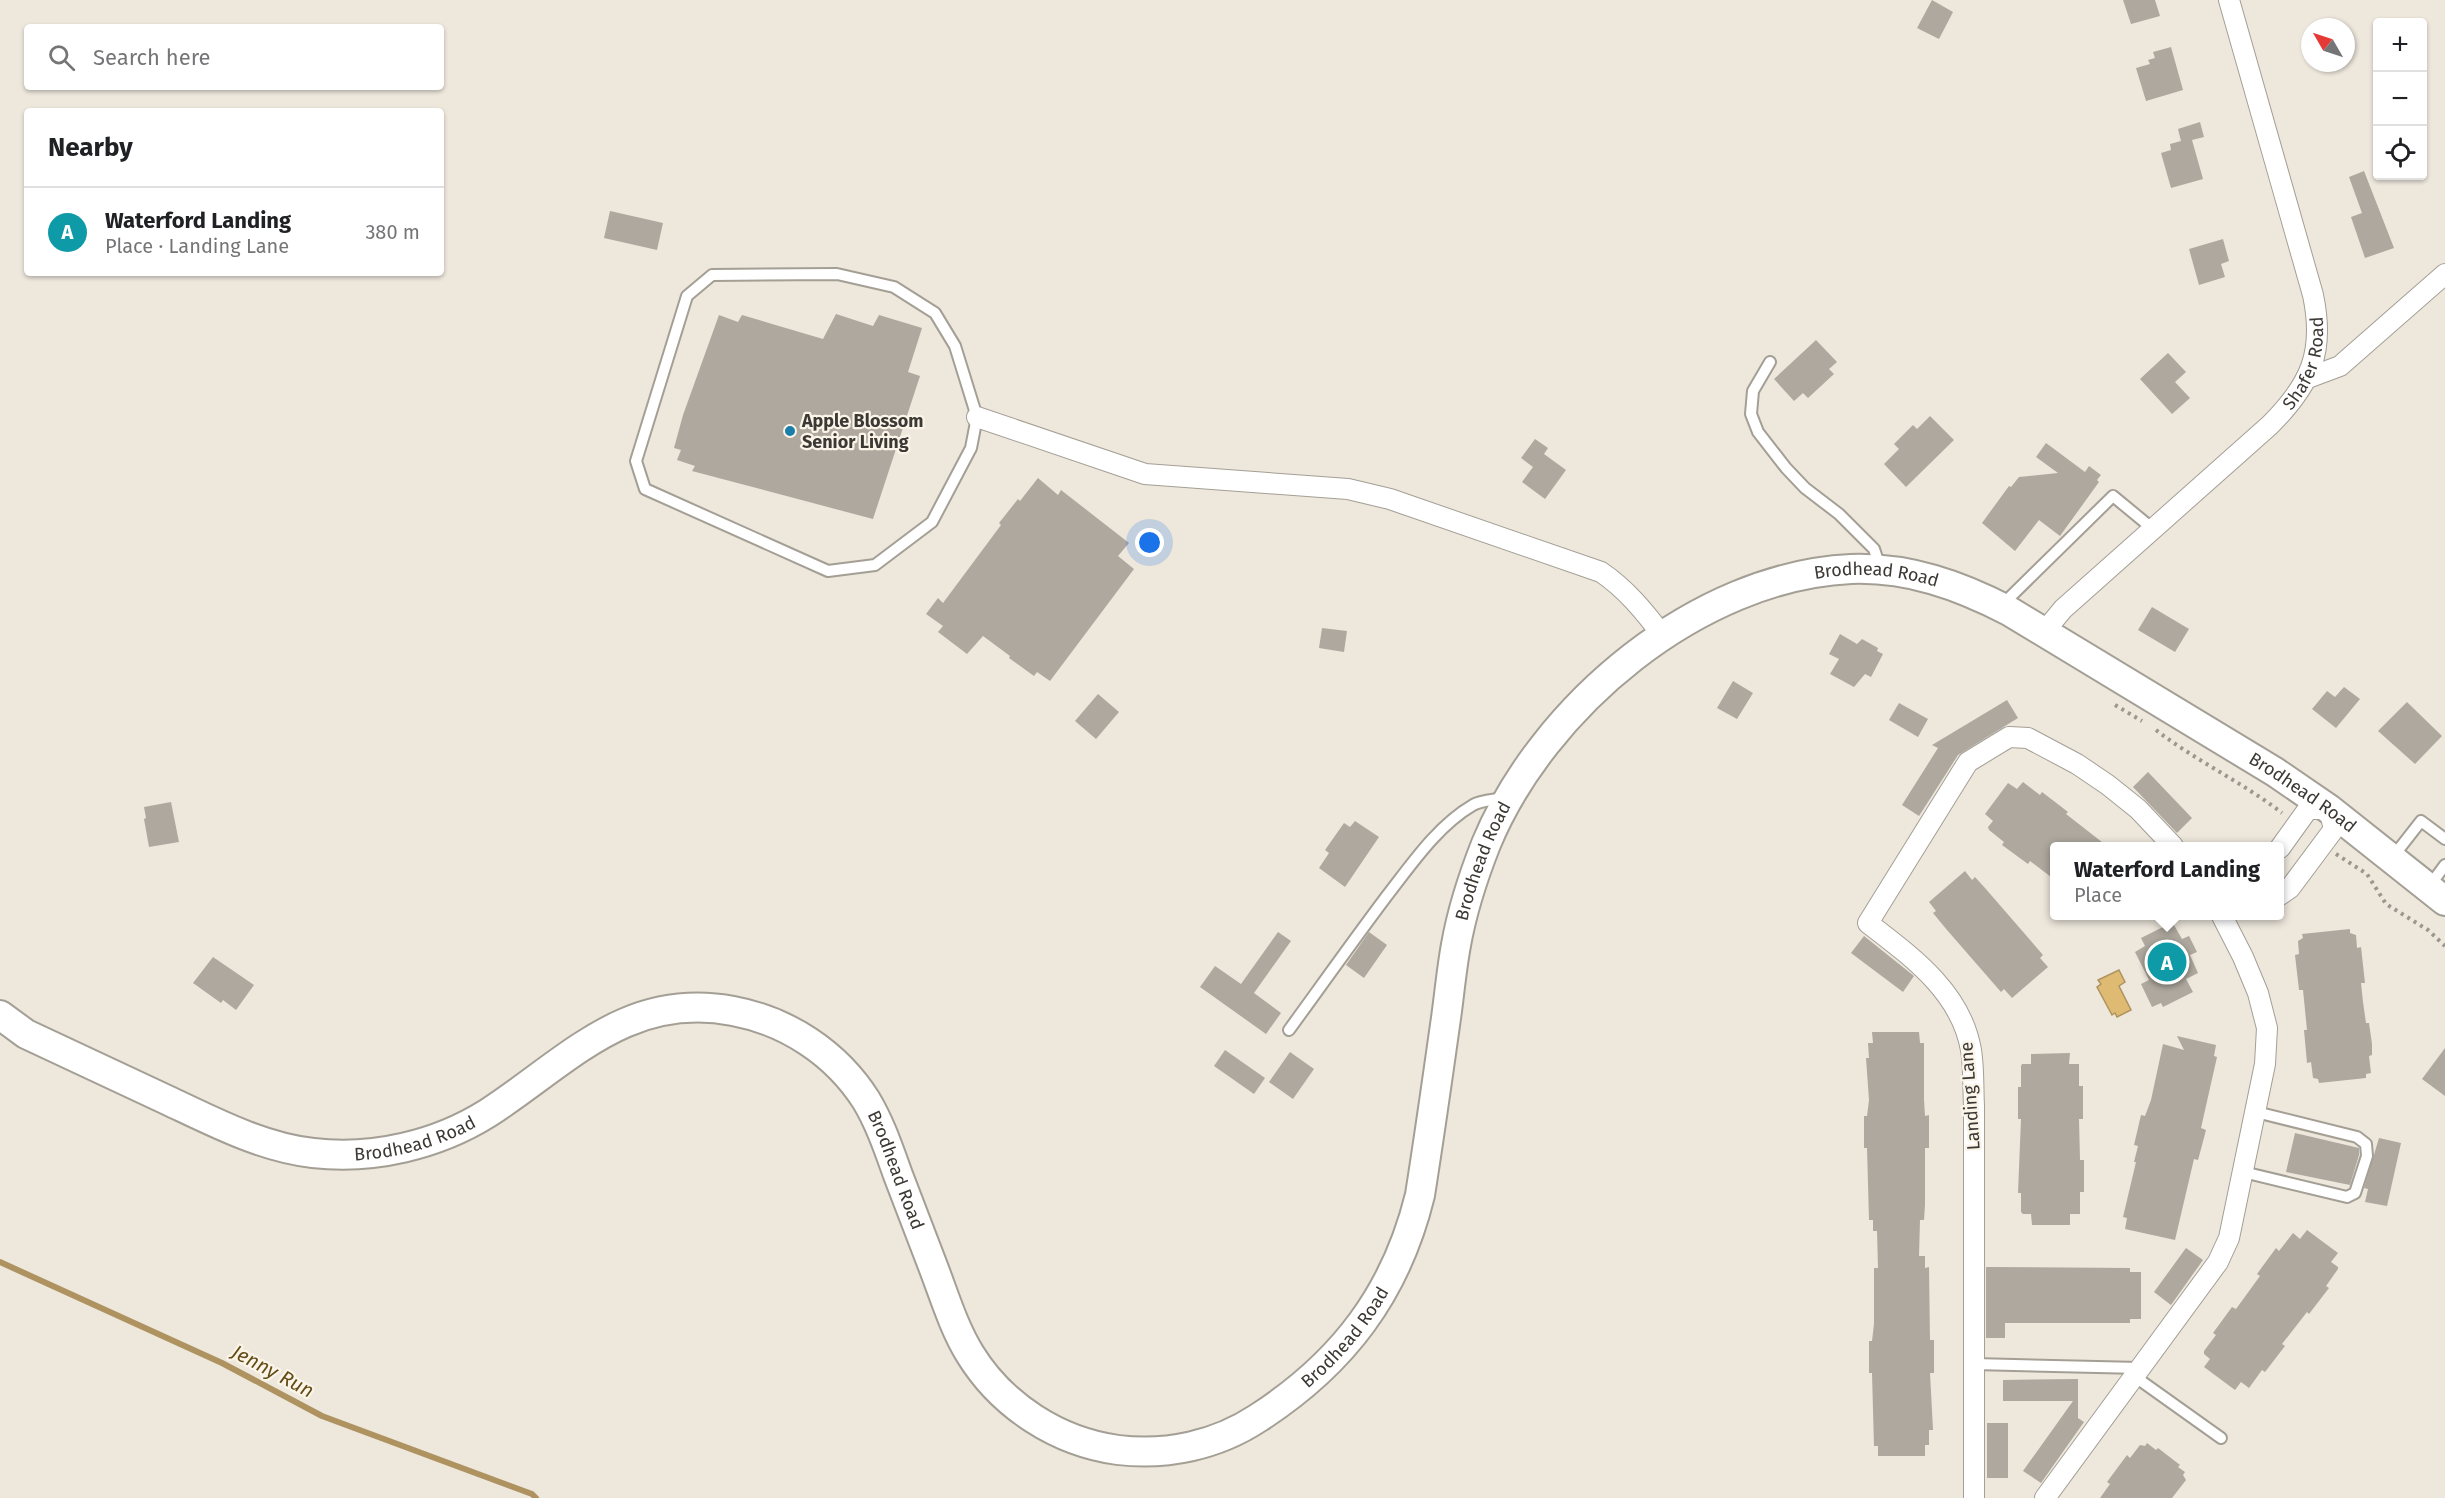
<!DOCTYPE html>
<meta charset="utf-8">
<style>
body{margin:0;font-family:"Fira Sans",sans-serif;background:#f6f6f6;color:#202124}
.controls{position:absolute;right:18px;top:18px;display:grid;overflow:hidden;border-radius:6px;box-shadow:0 2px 4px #0004}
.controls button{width:54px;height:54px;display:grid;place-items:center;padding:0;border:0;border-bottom:2px solid #e0e0e0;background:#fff;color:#202124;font:30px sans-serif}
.compass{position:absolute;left:2301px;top:18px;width:54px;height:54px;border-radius:50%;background:#fff;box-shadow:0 2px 4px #0004;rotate:309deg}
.you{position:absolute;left:1150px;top:543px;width:21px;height:21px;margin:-15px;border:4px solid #fff;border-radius:50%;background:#1a73e8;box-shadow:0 0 0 9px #1a73e833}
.badge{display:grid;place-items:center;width:39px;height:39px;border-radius:50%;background:#1a73e8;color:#fff;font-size:20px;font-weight:700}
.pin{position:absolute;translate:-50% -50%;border:3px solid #fff;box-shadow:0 2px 6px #0006}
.popup{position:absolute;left:2050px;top:842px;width:234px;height:78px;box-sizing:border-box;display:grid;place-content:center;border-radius:6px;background:#fff;filter:drop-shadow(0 2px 4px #0005);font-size:20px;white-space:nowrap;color:#757577}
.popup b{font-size:22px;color:#202124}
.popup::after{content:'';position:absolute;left:50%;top:100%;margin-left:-12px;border:12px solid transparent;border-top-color:#fff}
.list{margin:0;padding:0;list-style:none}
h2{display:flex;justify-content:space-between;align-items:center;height:78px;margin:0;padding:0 24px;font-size:26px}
h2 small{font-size:20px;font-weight:400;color:#757577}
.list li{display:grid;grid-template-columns:39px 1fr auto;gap:18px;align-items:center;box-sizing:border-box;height:90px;padding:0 24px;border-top:2px solid #e0e0e0}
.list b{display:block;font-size:22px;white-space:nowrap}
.list p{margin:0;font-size:20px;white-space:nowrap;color:#757577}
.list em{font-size:20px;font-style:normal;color:#757577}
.icon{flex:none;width:33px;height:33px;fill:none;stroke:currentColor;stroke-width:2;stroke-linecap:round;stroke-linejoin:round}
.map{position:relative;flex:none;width:2445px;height:1498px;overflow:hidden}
.search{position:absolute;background:#fff;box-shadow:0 2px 4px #0004;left:24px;top:24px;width:420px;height:66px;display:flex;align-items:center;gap:15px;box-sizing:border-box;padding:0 21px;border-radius:6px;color:#757577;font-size:22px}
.panel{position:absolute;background:#fff;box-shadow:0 2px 4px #0004;left:24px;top:108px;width:420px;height:168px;border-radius:6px}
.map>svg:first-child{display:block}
</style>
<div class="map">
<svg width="2445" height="1498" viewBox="0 0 2445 1498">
<rect width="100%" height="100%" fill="#ede7dc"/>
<path fill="#dfba73" stroke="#ae9360" stroke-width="1.5" d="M 2119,970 L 2125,982 L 2119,986 L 2131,1010 L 2117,1017 L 2115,1013 L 2112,1015 L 2097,987 L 2101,984 L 2098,980 Z"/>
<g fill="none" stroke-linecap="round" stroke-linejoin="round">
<path stroke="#ae9360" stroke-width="6" d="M 0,1262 L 222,1363 L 322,1416 L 532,1494 L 536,1498"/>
</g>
<g fill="#aea89e">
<path d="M 1932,0 L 1953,12 L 1939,39 L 1917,28 Z"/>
<path d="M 2123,0 L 2155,0 L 2160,16 L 2131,24 Z"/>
<path d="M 2171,47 L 2183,90 L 2146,101 L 2136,68 L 2150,64 L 2148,60 L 2155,58 L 2153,52 Z"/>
<path d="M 2200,122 L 2204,137 L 2192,140 L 2203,179 L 2171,188 L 2161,153 L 2171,150 L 2170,144 L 2181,141 L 2178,129 Z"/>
<path d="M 2364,171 L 2394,248 L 2365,258 L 2351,217 L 2362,213 L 2349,177 Z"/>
<path d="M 610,211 L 663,223 L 657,250 L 604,238 Z"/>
<path d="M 2223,239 L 2229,261 L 2221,264 L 2225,277 L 2199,285 L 2189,249 Z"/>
<path d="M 836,314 L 873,326 L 879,315 L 922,328 L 908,372 L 920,376 L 873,519 L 692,471 L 695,466 L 677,460 L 681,450 L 674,448 L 683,415 L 719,315 L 738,322 L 742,315 L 823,339 Z"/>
<path d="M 1816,340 L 1837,362 L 1829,369 L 1834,374 L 1808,398 L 1803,393 L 1794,401 L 1774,379 Z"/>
<path d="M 2168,353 L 2186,372 L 2175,382 L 2190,398 L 2172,414 L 2140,379 Z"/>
<path d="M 1930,416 L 1954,440 L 1906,487 L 1884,464 L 1899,449 L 1894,444 L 1913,425 L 1917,429 Z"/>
<path d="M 1535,439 L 1548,448 L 1544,454 L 1566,470 L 1545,499 L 1522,482 L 1533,467 L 1521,458 Z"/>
<path d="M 2046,443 L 2085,472 L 2089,466 L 2101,475 L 2097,480 L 2099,482 L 2060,536 L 2039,520 L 2015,551 L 1982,523 L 2009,486 L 2011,487 L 2019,477 L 2058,473 L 2036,457 Z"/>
<path d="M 1038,478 L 1058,495 L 1061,490 L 1129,543 L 1118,556 L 1134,569 L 1050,681 L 1037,672 L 1034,676 L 1009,658 L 1010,656 L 983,636 L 967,654 L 938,632 L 943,626 L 926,614 L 938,598 L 943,603 L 1001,525 L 999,523 L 1018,499 L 1020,501 Z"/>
<path d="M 2152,607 L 2189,629 L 2175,652 L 2138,630 Z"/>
<path d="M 1322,628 L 1347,631 L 1344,652 L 1319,648 Z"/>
<path d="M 1840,634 L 1857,644 L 1862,639 L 1878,648 L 1877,651 L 1883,654 L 1871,677 L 1865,674 L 1854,687 L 1830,674 L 1839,659 L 1829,654 Z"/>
<path d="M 1733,681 L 1753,693 L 1737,719 L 1717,708 Z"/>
<path d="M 2344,687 L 2360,699 L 2336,728 L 2312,709 L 2327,691 L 2335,697 Z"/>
<path d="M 1098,694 L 1119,712 L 1096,739 L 1075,721 Z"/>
<path d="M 2007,700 L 2018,718 L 1958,755 L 1919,816 L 1902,805 L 1938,748 L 1932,745 Z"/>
<path d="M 2407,702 L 2442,736 L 2415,764 L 2378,731 Z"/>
<path d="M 1899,703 L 1928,719 L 1918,737 L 1889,720 Z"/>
<path d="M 2148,772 L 2192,818 L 2177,833 L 2133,787 Z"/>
<path d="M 2023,782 L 2040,795 L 2042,792 L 2059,805 L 2068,812 L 2066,814 L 2107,846 L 2055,846 L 2055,880 L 2030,861 L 2028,864 L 2002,845 L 2004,842 L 1989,830 L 1988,827 L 1993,821 L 1985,814 L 2008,783 L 2017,789 Z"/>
<path d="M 171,802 L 179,842 L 149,847 L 144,819 L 146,818 L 144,807 Z"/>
<path d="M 1355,821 L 1379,837 L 1345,887 L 1319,868 L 1329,853 L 1325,850 L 1344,823 L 1350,827 Z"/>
<path d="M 1965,871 L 1972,880 L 1975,877 L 1985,888 L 2043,955 L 2040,958 L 2048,967 L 2012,998 L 2004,989 L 2001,992 L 1947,930 L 1933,913 L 1936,911 L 1929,902 Z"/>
<path d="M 2169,924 L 2170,926 L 2174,925 L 2182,939 L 2189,936 L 2197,952 L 2190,955 L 2198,973 L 2186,979 L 2193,992 L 2163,1007 L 2161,1003 L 2152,1007 L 2141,984 L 2149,980 L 2135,952 L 2145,946 L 2141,938 Z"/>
<path d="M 2350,929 L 2350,933 L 2356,935 L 2357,948 L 2361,947 L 2365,983 L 2361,983 L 2363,1002 L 2366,1023 L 2369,1023 L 2372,1044 L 2372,1055 L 2369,1056 L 2371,1073 L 2366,1074 L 2366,1078 L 2319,1083 L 2318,1079 L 2313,1078 L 2311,1062 L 2307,1063 L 2304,1030 L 2307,1030 L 2303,990 L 2299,990 L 2295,955 L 2299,954 L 2298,941 L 2303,938 L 2302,934 Z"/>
<path d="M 1278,932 L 1291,941 L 1254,993 L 1281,1013 L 1266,1034 L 1200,987 L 1215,966 L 1241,984 Z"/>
<path d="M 1369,932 L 1387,945 L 1364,978 L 1346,965 Z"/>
<path d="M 1864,936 L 1914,976 L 1903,992 L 1851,953 Z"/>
<path d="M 213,957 L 254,985 L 236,1010 L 223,1000 L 221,1003 L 193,983 Z"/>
<path d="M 1872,1032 L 1919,1032 L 1920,1043 L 1924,1043 L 1924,1100 L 1925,1116 L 1929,1115 L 1929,1148 L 1925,1148 L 1925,1205 L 1924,1220 L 1920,1220 L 1919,1256 L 1925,1256 L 1925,1268 L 1929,1267 L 1930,1340 L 1934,1340 L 1934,1373 L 1930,1373 L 1933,1430 L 1929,1430 L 1929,1445 L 1925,1445 L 1925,1456 L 1878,1456 L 1878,1446 L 1874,1446 L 1872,1373 L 1869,1373 L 1869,1341 L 1872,1341 L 1874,1324 L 1874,1268 L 1878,1268 L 1877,1231 L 1873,1231 L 1873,1220 L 1869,1220 L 1867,1148 L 1864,1148 L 1864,1116 L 1867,1116 L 1869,1100 L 1866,1058 L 1869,1058 L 1868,1043 L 1873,1043 Z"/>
<path d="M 2177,1036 L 2216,1045 L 2214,1056 L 2217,1057 L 2201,1128 L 2206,1130 L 2201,1149 L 2198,1160 L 2194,1159 L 2175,1240 L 2125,1229 L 2127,1218 L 2123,1217 L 2136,1162 L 2134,1162 L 2138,1146 L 2134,1145 L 2141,1115 L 2145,1116 L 2151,1100 L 2163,1044 L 2184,1050 Z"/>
<path d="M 2445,1048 L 2445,1096 L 2422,1079 Z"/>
<path d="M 1225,1050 L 1265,1078 L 1254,1094 L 1214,1066 Z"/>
<path d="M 1290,1052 L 1314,1069 L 1293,1099 L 1269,1082 Z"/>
<path d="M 2070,1053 L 2069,1064 L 2079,1064 L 2079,1086 L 2083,1086 L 2083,1119 L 2079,1119 L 2080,1160 L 2084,1160 L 2084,1192 L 2080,1192 L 2080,1214 L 2070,1214 L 2070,1225 L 2032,1225 L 2031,1214 L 2023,1214 L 2021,1212 L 2021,1193 L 2018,1193 L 2021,1119 L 2018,1119 L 2018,1087 L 2021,1087 L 2021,1066 L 2022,1064 L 2031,1064 L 2031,1054 Z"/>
<path d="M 2295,1133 L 2359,1148 L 2359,1155 L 2350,1185 L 2286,1172 Z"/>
<path d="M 2379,1138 L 2401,1143 L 2387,1206 L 2365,1202 L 2368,1189 L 2364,1188 Z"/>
<path d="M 2307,1230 L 2338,1253 L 2331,1262 L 2338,1267 L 2338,1269 L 2326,1286 L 2329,1288 L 2309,1314 L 2307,1312 L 2293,1330 L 2282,1344 L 2285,1346 L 2265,1372 L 2262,1370 L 2249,1388 L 2241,1382 L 2235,1390 L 2204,1367 L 2210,1359 L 2204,1354 L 2204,1351 L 2216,1335 L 2213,1333 L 2232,1307 L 2236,1309 L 2260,1276 L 2257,1274 L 2276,1248 L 2279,1251 L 2293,1233 L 2300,1239 Z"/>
<path d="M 2186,1248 L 2203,1260 L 2171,1305 L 2154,1292 Z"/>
<path d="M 1986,1267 L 2130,1268 L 2130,1272 L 2141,1272 L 2141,1319 L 2130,1319 L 2130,1323 L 2005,1323 L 2005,1338 L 1986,1338 Z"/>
<path d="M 2078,1379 L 2078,1418 L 2084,1422 L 2041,1483 L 2023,1471 L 2073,1401 L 2003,1401 L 2003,1380 Z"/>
<rect x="1987" y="1423" width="21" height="55"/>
<path d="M 2147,1443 L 2156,1450 L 2158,1448 L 2180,1465 L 2178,1467 L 2185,1472 L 2183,1475 L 2186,1480 L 2172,1498 L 2100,1498 L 2110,1484 L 2107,1482 L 2127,1455 L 2130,1458 L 2140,1445 L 2145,1446 Z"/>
</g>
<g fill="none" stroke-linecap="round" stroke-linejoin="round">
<g stroke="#a49f95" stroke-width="14">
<g id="lane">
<path d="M 837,274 L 894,287 L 935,313 L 955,346 L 977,417 L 971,448 L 932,522 L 875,565 L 828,571 L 645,489 L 636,461 L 687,296 L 712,275 Z"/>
<path d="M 1770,362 L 1753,391 L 1751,414 L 1758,432 L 1786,468 L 1805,488 L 1839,514 L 1874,549 L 1880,567"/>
<path d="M 2002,605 L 2113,496 L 2153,529"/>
<path d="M 2392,858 L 2421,821 L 2445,839"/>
<path d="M 2428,888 L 2445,865"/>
<path d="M 1289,1030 C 1321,986 1353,941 1386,897 C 1411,865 1437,826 1473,805 C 1481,800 1494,800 1504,798"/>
<path d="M 2243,1172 L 2347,1197 L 2355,1193 L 2367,1156 L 2366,1144 L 2357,1137 L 2256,1112"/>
<path d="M 1974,1364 L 2140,1368"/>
<path d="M 2134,1376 L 2221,1438"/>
</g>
</g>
<g stroke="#a49f95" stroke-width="22">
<g id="street">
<path d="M 2308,378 L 2340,366 L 2445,274"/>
<path d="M 977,417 L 1145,474 L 1348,489 L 1390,499 L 1601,572 C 1626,589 1644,611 1663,636"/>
<path id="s1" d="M 2044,632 L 2063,609 L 2270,425 C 2311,384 2325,352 2313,295 L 2229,0"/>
<path d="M 2280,848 L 2308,809 L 2329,809 L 2334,829 L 2290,888 L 2280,895"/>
<path d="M 1974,1498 L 1974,1106 C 1973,1088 1974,1068 1971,1050 C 1961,992 1912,957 1868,923 L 1968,762 L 2009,737 L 2028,738 L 2077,764 L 2108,785 L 2138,809 L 2173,846"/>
<path d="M 2045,1498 L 2218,1262 L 2229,1238 L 2265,1064 L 2267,1028 L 2258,993 L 2243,957 L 2222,916"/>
</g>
</g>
<g stroke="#a49f95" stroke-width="32">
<g id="secondary">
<path id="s2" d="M 0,1015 L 26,1034 C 73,1056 120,1078 167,1100 C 214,1122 261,1147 313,1153 C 373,1160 437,1145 488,1113 C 568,1061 627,991 733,1011 C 787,1021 836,1053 866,1100 C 880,1123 889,1150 898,1175 C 910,1207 922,1238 934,1269 C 945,1298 954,1328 970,1354 C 1002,1406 1058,1442 1118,1450 C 1167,1456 1217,1445 1258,1418 C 1343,1363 1396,1293 1420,1195 C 1429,1138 1437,1082 1445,1025 C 1449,999 1451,972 1456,945 C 1462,911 1473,877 1486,844 C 1543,706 1698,576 1851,569 C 1908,567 1959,585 2009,611 L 2275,772 L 2329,809 L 2445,901"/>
</g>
</g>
<g stroke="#9b978f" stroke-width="4" stroke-dasharray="3 4.5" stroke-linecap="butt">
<path d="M 2115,705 L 2142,721"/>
<path d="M 2156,730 C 2196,761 2242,782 2282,813"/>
<path d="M 2336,854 L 2367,874 L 2386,904 L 2428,930 L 2445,946"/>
</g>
<use href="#lane" stroke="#fff" stroke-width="10"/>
<use href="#street" stroke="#fff" stroke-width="20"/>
<use href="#secondary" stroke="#fff" stroke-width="28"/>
</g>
<circle fill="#197ea9" stroke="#faf4e9" stroke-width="2" cx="790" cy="431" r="6"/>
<g text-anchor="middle" stroke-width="4.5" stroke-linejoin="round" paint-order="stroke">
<g font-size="18" fill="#3c3935" stroke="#faf4e9">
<text dy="6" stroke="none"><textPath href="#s1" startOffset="380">Shafer Road</textPath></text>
<text dy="6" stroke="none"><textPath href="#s2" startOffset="2715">Brodhead Road</textPath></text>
<text dy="6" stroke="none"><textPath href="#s2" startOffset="3200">Brodhead Road</textPath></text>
<text dy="6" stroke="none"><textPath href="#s2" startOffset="2193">Brodhead Road</textPath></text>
<text transform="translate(1970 1096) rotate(-94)" y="6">Landing Lane</text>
<text dy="6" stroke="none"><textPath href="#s2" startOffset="448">Brodhead Road</textPath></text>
<text dy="6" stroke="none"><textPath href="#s2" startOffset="1042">Brodhead Road</textPath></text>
<text dy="6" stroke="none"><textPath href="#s2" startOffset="1689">Brodhead Road</textPath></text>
</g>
<g font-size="18" font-weight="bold" fill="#3c3935" stroke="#faf4e9" text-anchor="start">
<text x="802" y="427">Apple Blossom<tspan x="802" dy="21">Senior Living</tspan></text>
</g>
<g font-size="20" font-style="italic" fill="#634b14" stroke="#faf4e9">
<text transform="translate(273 1371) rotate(28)" y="7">Jenny Run</text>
</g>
</g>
</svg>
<div class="controls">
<button>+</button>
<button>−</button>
<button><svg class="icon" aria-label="locate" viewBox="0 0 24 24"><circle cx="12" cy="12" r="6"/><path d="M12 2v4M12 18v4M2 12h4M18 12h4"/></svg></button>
</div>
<svg class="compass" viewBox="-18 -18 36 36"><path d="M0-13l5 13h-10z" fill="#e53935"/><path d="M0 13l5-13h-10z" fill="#757577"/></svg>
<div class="you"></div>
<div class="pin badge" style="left:2167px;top:962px;background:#0f9aa8">A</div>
<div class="popup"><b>Waterford Landing</b>Place</div>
<div class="search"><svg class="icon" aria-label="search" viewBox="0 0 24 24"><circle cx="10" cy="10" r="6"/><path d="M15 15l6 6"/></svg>Search here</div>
<section class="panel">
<h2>Nearby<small></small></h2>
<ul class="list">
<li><span class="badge" style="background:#0f9aa8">A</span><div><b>Waterford Landing</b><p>Place · Landing Lane</p></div><em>380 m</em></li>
</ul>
</section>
</div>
